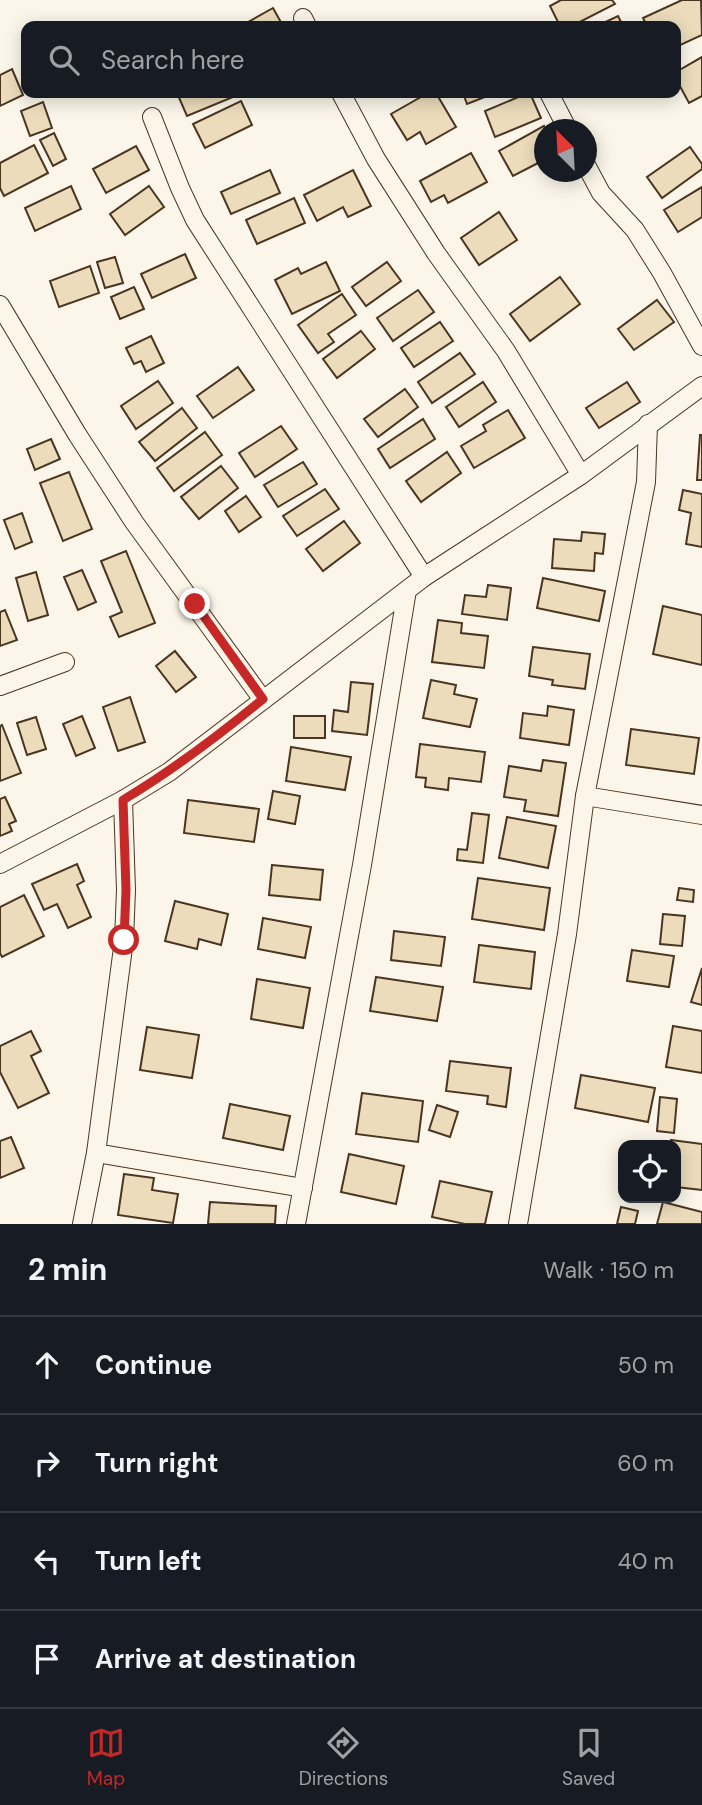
<!DOCTYPE html>
<meta charset="utf-8">
<style>
body{margin:0;font-family:"DM Sans",sans-serif;background:#242831;color:#f1f3f6}
.controls{position:absolute;right:21px;bottom:21px;display:grid;overflow:hidden;border-radius:14px;box-shadow:0 4px 18px #0003}
.controls button{width:63px;height:63px;display:grid;place-items:center;padding:0;border:0;border-bottom:2px solid #363941;background:#171b24;color:#f1f3f6;font:35px sans-serif}
.compass{position:absolute;left:534px;top:119px;width:63px;height:63px;border-radius:50%;background:#171b24;box-shadow:0 4px 18px #0003;rotate:336deg}
.stop{position:absolute;width:21px;height:21px;margin:-16px;border:5px solid #c62828;border-radius:50%;background:#fff}
.stop.end{background:#c62828;border-color:#fff;box-shadow:0 2px 7px #0008}
.list{margin:0;padding:0;list-style:none}
h2{display:flex;justify-content:space-between;align-items:center;height:91px;margin:0;padding:0 28px;font-size:30px}
h2 small{font-size:23px;font-weight:400;color:#9ea1a6}
.list li{display:grid;grid-template-columns:46px 1fr auto;gap:21px;align-items:center;box-sizing:border-box;height:98px;padding:0 28px;border-top:2px solid #363941}
.list b{display:block;font-size:26px;white-space:nowrap}
.list em{font-size:23px;font-style:normal;color:#9ea1a6}
.icon{flex:none;width:38px;height:38px;fill:none;stroke:currentColor;stroke-width:2;stroke-linecap:round;stroke-linejoin:round}
.map{position:relative;flex:none;width:702px;height:1224px;overflow:hidden}
.search{position:absolute;background:#171b24;box-shadow:0 4px 18px #0003;left:21px;right:21px;top:21px;height:77px;display:flex;align-items:center;gap:18px;box-sizing:border-box;padding:0 24px;border-radius:14px;color:#9ea1a6;font-size:26px}
.sheet{height:483px;background:#171b24}
nav{display:flex;justify-content:space-around;align-items:center;box-sizing:border-box;height:98px;border-top:2px solid #363941;background:#171b24;font-size:19px;color:#9ea1a6}
nav a{display:grid;justify-items:center;gap:4px}
nav .on{color:#c62828}
.map>svg:first-child{display:block}
</style>
<div class="map">
<svg width="702" height="1224" viewBox="0 0 702 1224">
<rect width="100%" height="100%" fill="#fbf6e9"/>
<g fill="#ecdcbc" stroke="#4a3520" stroke-width="2">
<path d="M 561,0 L 612,0 L 615,4 L 572,26 L 560,26 L 550,6 Z"/>
<path d="M 682,0 L 701,0 L 702,35 L 676,47 L 676,26 L 647,26 L 643,18 Z"/>
<path d="M 273,8 L 283,26 L 241,26 Z"/>
<path d="M 618,16 L 623,26 L 597,26 Z"/>
<path d="M 702,57 L 702,96 L 689,103 L 676,79 L 676,72 Z"/>
<path d="M 12,69 L 23,95 L 0,106 L 0,75 Z"/>
<path d="M 177,93 L 231,93 L 233,97 L 187,116 Z"/>
<path d="M 428,93 L 436,93 L 456,127 L 426,144 L 420,132 L 407,140 L 391,114 Z"/>
<path d="M 463,93 L 495,93 L 467,104 Z"/>
<path d="M 528,93 L 530,93 L 541,118 L 495,137 L 485,111 Z"/>
<path d="M 241,101 L 252,125 L 205,148 L 193,124 Z"/>
<path d="M 43,102 L 52,128 L 30,136 L 21,111 Z"/>
<path d="M 544,126 L 546,130 L 544,130 L 544,166 L 542,161 L 513,176 L 499,151 Z"/>
<path d="M 54,133 L 66,159 L 53,166 L 40,140 Z"/>
<path d="M 34,145 L 48,173 L 4,196 L 0,188 L 0,163 Z"/>
<path d="M 136,146 L 149,170 L 106,193 L 93,169 Z"/>
<path d="M 690,147 L 702,164 L 702,169 L 662,198 L 647,177 Z"/>
<path d="M 471,153 L 487,182 L 448,203 L 444,195 L 431,202 L 420,181 Z"/>
<path d="M 270,170 L 280,193 L 231,214 L 221,192 Z"/>
<path d="M 353,170 L 371,206 L 348,217 L 343,207 L 317,221 L 304,195 Z"/>
<path d="M 71,186 L 81,209 L 35,231 L 25,208 Z"/>
<path d="M 149,186 L 164,207 L 125,235 L 110,214 Z"/>
<path d="M 702,187 L 702,217 L 678,232 L 664,210 Z"/>
<path d="M 294,198 L 305,223 L 257,244 L 246,220 Z"/>
<path d="M 499,212 L 517,240 L 479,265 L 461,238 Z"/>
<path d="M 185,254 L 196,278 L 152,298 L 141,274 Z"/>
<path d="M 115,257 L 123,283 L 105,288 L 97,262 Z"/>
<path d="M 326,262 L 340,291 L 292,314 L 275,280 L 298,268 L 301,274 Z"/>
<path d="M 387,262 L 401,281 L 366,306 L 352,287 Z"/>
<path d="M 90,266 L 99,293 L 59,307 L 50,281 Z"/>
<path d="M 560,277 L 580,304 L 530,341 L 510,314 Z"/>
<path d="M 134,287 L 144,309 L 120,319 L 111,297 Z"/>
<path d="M 418,290 L 434,312 L 393,341 L 377,318 Z"/>
<path d="M 342,294 L 356,315 L 328,334 L 334,342 L 318,353 L 298,325 Z"/>
<path d="M 657,300 L 674,322 L 634,350 L 618,329 Z"/>
<path d="M 440,322 L 453,341 L 414,367 L 401,348 Z"/>
<path d="M 361,331 L 375,349 L 337,378 L 323,359 Z"/>
<path d="M 151,336 L 164,363 L 146,372 L 141,361 L 134,364 L 126,348 Z"/>
<path d="M 460,353 L 475,374 L 432,403 L 418,382 Z"/>
<path d="M 238,367 L 254,390 L 213,418 L 197,396 Z"/>
<path d="M 158,381 L 173,403 L 136,429 L 121,406 Z"/>
<path d="M 483,382 L 496,402 L 459,427 L 446,407 Z"/>
<path d="M 627,382 L 640,402 L 599,428 L 586,408 Z"/>
<path d="M 405,389 L 418,407 L 378,437 L 364,419 Z"/>
<path d="M 182,408 L 197,428 L 155,461 L 139,442 Z"/>
<path d="M 508,410 L 525,438 L 474,468 L 461,446 L 486,431 L 483,425 Z"/>
<path d="M 423,419 L 435,439 L 390,468 L 378,449 Z"/>
<path d="M 281,426 L 297,449 L 255,477 L 239,453 Z"/>
<path d="M 205,432 L 222,455 L 174,491 L 157,468 Z"/>
<path d="M 700,435 L 702,435 L 702,480 L 697,480 Z"/>
<path d="M 51,439 L 60,459 L 35,470 L 27,449 Z"/>
<path d="M 447,452 L 461,473 L 421,502 L 406,481 Z"/>
<path d="M 303,462 L 317,484 L 278,507 L 264,485 Z"/>
<path d="M 221,466 L 238,488 L 199,519 L 181,497 Z"/>
<path d="M 69,472 L 92,529 L 63,541 L 40,483 Z"/>
<path d="M 325,489 L 339,509 L 297,536 L 283,516 Z"/>
<path d="M 683,490 L 702,494 L 702,547 L 686,544 L 691,513 L 679,510 Z"/>
<path d="M 246,496 L 261,517 L 239,532 L 225,511 Z"/>
<path d="M 22,513 L 32,542 L 15,549 L 4,520 Z"/>
<path d="M 344,521 L 360,543 L 323,571 L 306,549 Z"/>
<path d="M 582,532 L 605,534 L 603,554 L 595,553 L 594,571 L 552,568 L 554,539 L 581,541 Z"/>
<path d="M 126,551 L 155,623 L 119,637 L 110,617 L 122,612 L 101,561 Z"/>
<path d="M 82,570 L 96,602 L 78,610 L 64,577 Z"/>
<path d="M 36,572 L 48,615 L 28,621 L 16,578 Z"/>
<path d="M 543,578 L 605,591 L 599,621 L 537,608 Z"/>
<path d="M 488,585 L 511,588 L 507,620 L 462,614 L 465,595 L 486,597 Z"/>
<path d="M 663,606 L 702,615 L 702,665 L 653,654 Z"/>
<path d="M 5,610 L 17,640 L 0,646 L 0,612 Z"/>
<path d="M 438,620 L 462,623 L 461,633 L 488,636 L 484,668 L 432,662 Z"/>
<path d="M 533,647 L 590,654 L 585,689 L 552,685 L 553,680 L 529,676 Z"/>
<path d="M 175,651 L 196,677 L 176,692 L 156,666 Z"/>
<path d="M 431,680 L 456,685 L 454,694 L 477,699 L 470,727 L 423,718 Z"/>
<path d="M 351,682 L 373,684 L 367,735 L 332,731 L 334,710 L 348,712 Z"/>
<path d="M 130,697 L 145,742 L 118,751 L 103,707 Z"/>
<path d="M 548,706 L 574,710 L 569,745 L 520,738 L 523,713 L 547,716 Z"/>
<path d="M 82,716 L 95,748 L 76,756 L 63,724 Z"/>
<rect x="294" y="716" width="31" height="22"/>
<path d="M 36,717 L 46,749 L 27,755 L 17,723 Z"/>
<path d="M 2,725 L 21,773 L 0,781 L 0,726 Z"/>
<path d="M 631,729 L 699,738 L 694,774 L 626,765 Z"/>
<path d="M 420,744 L 485,752 L 481,782 L 449,778 L 448,790 L 425,787 L 426,778 L 416,777 Z"/>
<path d="M 291,747 L 351,757 L 345,790 L 286,781 Z"/>
<path d="M 543,760 L 566,763 L 558,816 L 524,811 L 526,800 L 504,797 L 509,766 L 541,771 Z"/>
<path d="M 273,791 L 300,796 L 295,824 L 268,819 Z"/>
<path d="M 5,797 L 16,821 L 9,824 L 12,831 L 0,836 L 0,799 Z"/>
<path d="M 188,800 L 259,809 L 254,842 L 184,833 Z"/>
<path d="M 472,813 L 489,815 L 483,863 L 457,860 L 458,849 L 467,850 Z"/>
<path d="M 507,817 L 556,826 L 548,868 L 499,858 Z"/>
<path d="M 77,864 L 84,881 L 77,885 L 91,917 L 68,928 L 57,904 L 44,910 L 32,884 Z"/>
<path d="M 272,865 L 323,870 L 320,900 L 269,895 Z"/>
<path d="M 478,878 L 550,888 L 544,930 L 472,919 Z"/>
<path d="M 679,888 L 694,890 L 693,902 L 677,900 Z"/>
<path d="M 24,895 L 44,936 L 2,957 L 0,953 L 0,907 Z"/>
<path d="M 175,901 L 228,914 L 221,945 L 199,939 L 197,949 L 165,941 Z"/>
<path d="M 663,914 L 685,916 L 682,946 L 660,944 Z"/>
<path d="M 263,918 L 311,927 L 305,958 L 258,949 Z"/>
<path d="M 394,931 L 445,937 L 441,966 L 391,960 Z"/>
<path d="M 479,945 L 535,952 L 531,989 L 474,982 Z"/>
<path d="M 632,950 L 674,956 L 669,987 L 627,981 Z"/>
<path d="M 702,968 L 702,1005 L 691,1002 Z"/>
<path d="M 376,977 L 443,987 L 437,1021 L 370,1011 Z"/>
<path d="M 257,979 L 310,988 L 303,1028 L 251,1019 Z"/>
<path d="M 673,1026 L 702,1031 L 702,1073 L 666,1067 Z"/>
<path d="M 147,1027 L 199,1035 L 192,1078 L 140,1070 Z"/>
<path d="M 31,1031 L 41,1051 L 31,1056 L 49,1093 L 18,1108 L 0,1072 L 0,1046 Z"/>
<path d="M 450,1061 L 511,1068 L 506,1107 L 487,1104 L 488,1096 L 446,1091 Z"/>
<path d="M 581,1075 L 655,1088 L 648,1122 L 575,1108 Z"/>
<path d="M 362,1093 L 423,1101 L 418,1142 L 356,1134 Z"/>
<path d="M 660,1097 L 677,1099 L 674,1133 L 657,1131 Z"/>
<path d="M 230,1104 L 290,1116 L 283,1150 L 223,1138 Z"/>
<path d="M 437,1105 L 458,1112 L 450,1137 L 429,1130 Z"/>
<path d="M 11,1137 L 24,1168 L 0,1178 L 0,1141 Z"/>
<path d="M 671,1140 L 702,1144 L 702,1190 L 676,1187 L 676,1145 L 670,1145 Z"/>
<path d="M 349,1154 L 404,1166 L 396,1204 L 341,1192 Z"/>
<path d="M 124,1174 L 154,1178 L 152,1190 L 178,1194 L 173,1223 L 118,1215 Z"/>
<path d="M 440,1181 L 492,1192 L 485,1224 L 465,1224 L 432,1217 Z"/>
<path d="M 210,1202 L 276,1206 L 275,1224 L 208,1224 Z"/>
<path d="M 663,1202 L 702,1212 L 702,1224 L 657,1224 Z"/>
<path d="M 621,1207 L 638,1211 L 635,1224 L 617,1224 Z"/>
</g>
<g fill="none" stroke-linecap="round" stroke-linejoin="round">
<g stroke="#4a3520" stroke-width="20">
<g id="street">
<path d="M 303,18 L 307,26"/>
<path d="M 341,93 L 376,159 L 436,253 L 506,351 L 581,475"/>
<path d="M 549,93 L 568,130"/>
<path d="M 152,117 L 180,188 L 195,220 L 424,577"/>
<path d="M 586,165 L 601,193 L 635,230 L 662,273 L 702,346"/>
<path d="M 0,305 L 77,434 L 134,522 L 263,700"/>
<path d="M 0,686 L 65,662"/>
<path d="M 585,796 L 702,815"/>
<path d="M 0,864 L 123,800 L 169,772 L 424,577 L 581,475 L 702,386"/>
<path d="M 96,1153 L 303,1188"/>
<path d="M 82,1224 L 96,1153 L 124,940 L 126,890 L 123,800"/>
<path d="M 296,1224 L 362,865 L 407,590"/>
<path d="M 518,1224 L 567,934 L 585,796 L 646,482 L 648,424"/>
</g>
</g>
<use href="#street" stroke="#fbf6e9" stroke-width="18"/>
</g>
<g fill="none" stroke-linecap="round" stroke-linejoin="round">
<path stroke="#c62828" stroke-width="9" d="M 124,940 L 126,890 L 123,800 C 173,770 218,736 263,699 L 195,604"/>
</g>
</svg>
<div class="controls">
<button><svg class="icon" aria-label="locate" viewBox="0 0 24 24"><circle cx="12" cy="12" r="6"/><path d="M12 2v4M12 18v4M2 12h4M18 12h4"/></svg></button>
</div>
<svg class="compass" viewBox="-18 -18 36 36"><path d="M0-13l5 13h-10z" fill="#e53935"/><path d="M0 13l5-13h-10z" fill="#9ea1a6"/></svg>
<div class="stop" style="left:124px;top:940px"></div>
<div class="stop end" style="left:195px;top:604px"></div>
<div class="search"><svg class="icon" aria-label="search" viewBox="0 0 24 24"><circle cx="10" cy="10" r="6"/><path d="M15 15l6 6"/></svg>Search here</div>
</div>
<section class="sheet">
<h2>2 min<small>Walk · 150 m</small></h2>
<ul class="list">
<li><svg class="icon" aria-label="ahead" viewBox="0 0 24 24"><path d="M12 20V5M6 11l6-6 6 6"/></svg><div><b>Continue</b></div><em>50 m</em></li>
<li><svg class="icon" aria-label="right" viewBox="0 0 24 24"><path d="M7 20v-9h11M14 6l5 5-5 5"/></svg><div><b>Turn right</b></div><em>60 m</em></li>
<li><svg class="icon" aria-label="left" viewBox="0 0 24 24"><path d="M17 20v-9H6M10 6l-5 5 5 5"/></svg><div><b>Turn left</b></div><em>40 m</em></li>
<li><svg class="icon" aria-label="arrive" viewBox="0 0 24 24"><path d="M6 21V4h12l-3 4 3 4H6"/></svg><div><b>Arrive at destination</b></div></li>
</ul>
</section>
<nav>
<a class="on"><svg class="icon" aria-label="map" viewBox="0 0 24 24"><path d="M3 6l6-2 6 2 6-2v14l-6 2-6-2-6 2zM9 4v14M15 6v14"/></svg>Map</a>
<a><svg class="icon" aria-label="directions" viewBox="0 0 24 24"><path d="M12 3l9 9-9 9-9-9zM9 14v-3h6M13 9l2 2-2 2"/></svg>Directions</a>
<a><svg class="icon" aria-label="saved" viewBox="0 0 24 24"><path d="M7 4h10v16l-5-4-5 4z"/></svg>Saved</a>
</nav>
